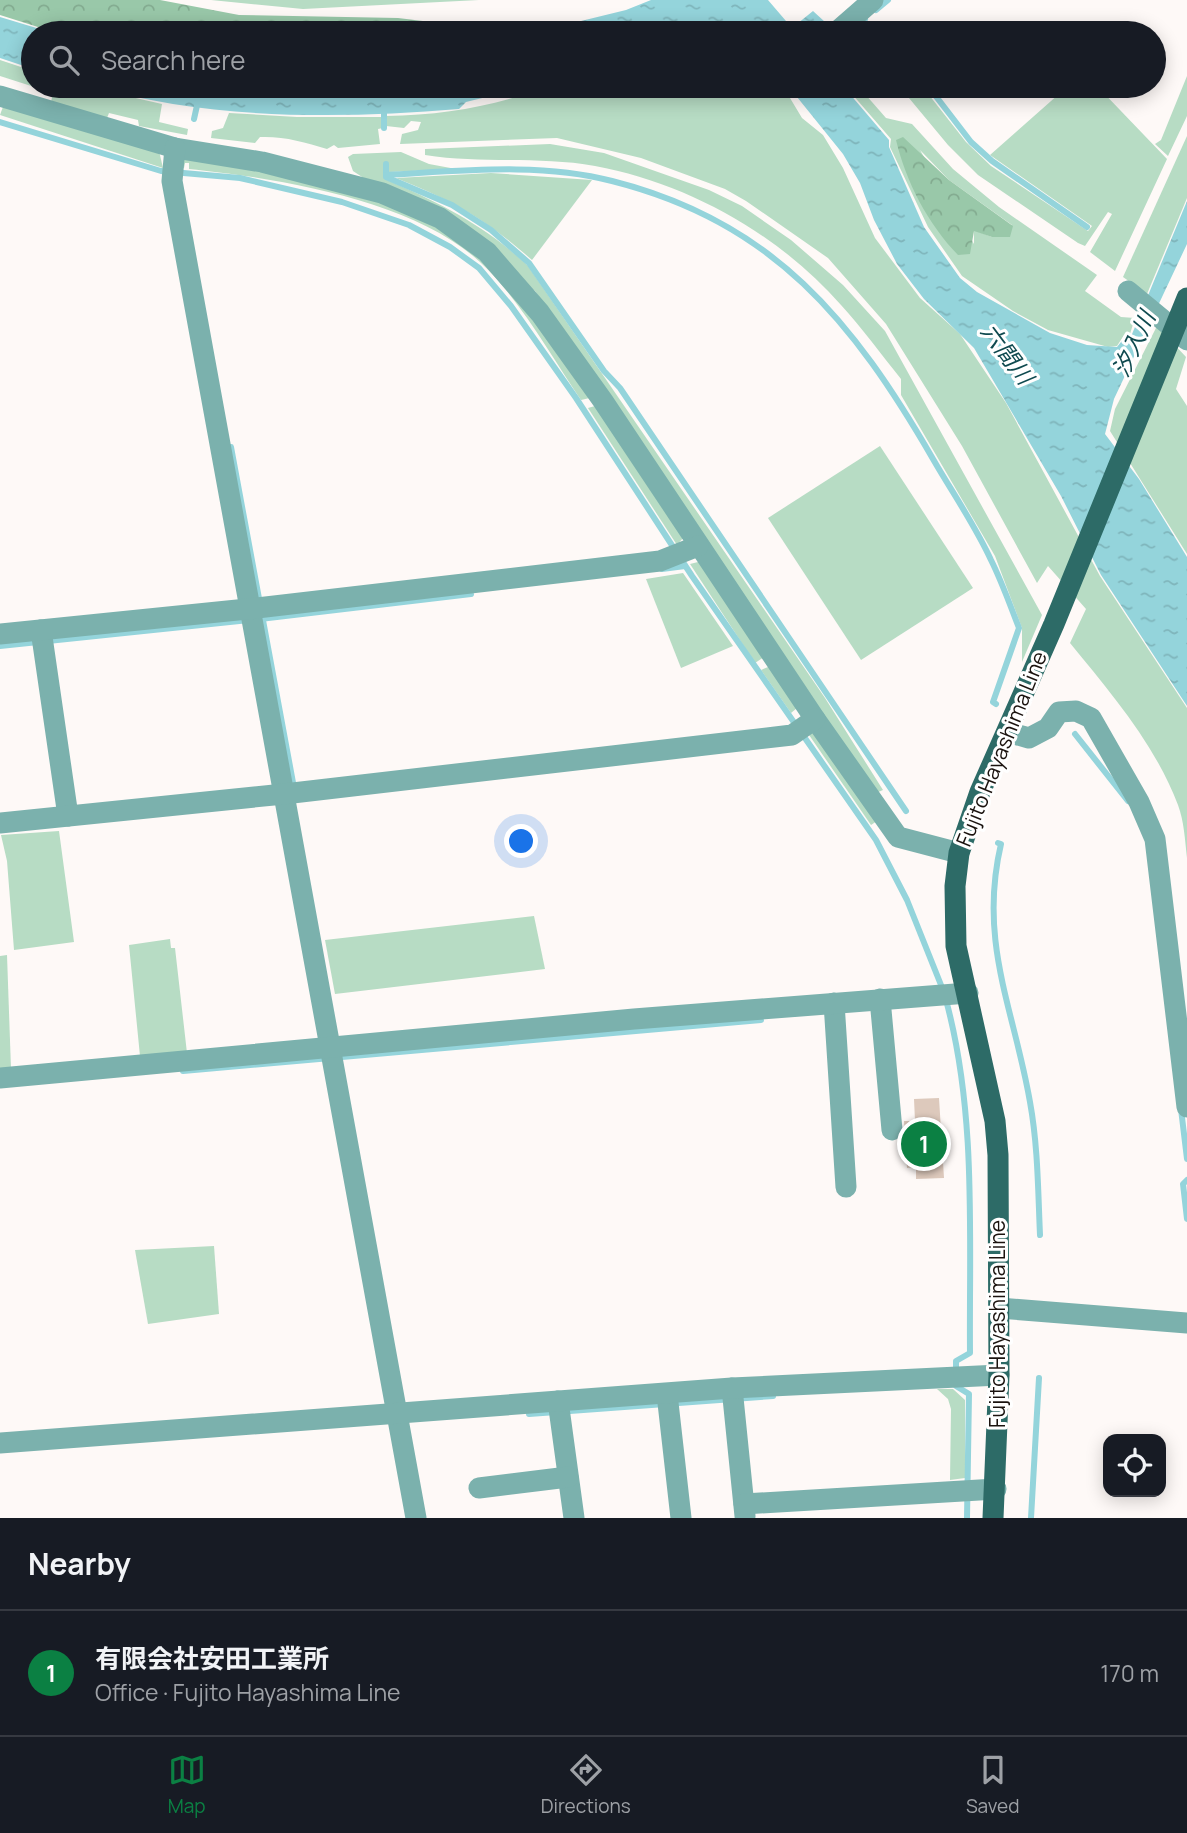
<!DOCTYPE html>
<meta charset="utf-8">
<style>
body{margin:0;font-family:Manrope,"Noto Sans JP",sans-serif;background:#20242c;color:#f1f3f6}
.controls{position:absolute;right:21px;bottom:21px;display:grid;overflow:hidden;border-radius:14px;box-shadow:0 4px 18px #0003}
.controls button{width:63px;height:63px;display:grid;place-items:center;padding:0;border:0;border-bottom:2px solid #363941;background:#171b24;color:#f1f3f6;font:35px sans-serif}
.you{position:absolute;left:522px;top:842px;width:24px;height:24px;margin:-18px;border:5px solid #fff;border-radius:50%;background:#1a73e8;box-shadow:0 0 0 10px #1a73e833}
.badge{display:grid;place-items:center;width:46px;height:46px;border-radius:50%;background:#0b8043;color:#fff;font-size:23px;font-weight:700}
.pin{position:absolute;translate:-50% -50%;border:4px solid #fff;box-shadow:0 2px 7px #0006}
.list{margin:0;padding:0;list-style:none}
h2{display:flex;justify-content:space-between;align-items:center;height:91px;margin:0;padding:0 28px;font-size:30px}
h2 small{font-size:23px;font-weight:400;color:#9ea1a6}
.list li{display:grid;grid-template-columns:46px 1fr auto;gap:21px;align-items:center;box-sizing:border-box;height:126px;padding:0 28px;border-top:2px solid #363941}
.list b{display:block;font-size:26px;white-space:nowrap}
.list p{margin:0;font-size:23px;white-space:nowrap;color:#9ea1a6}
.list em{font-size:23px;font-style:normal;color:#9ea1a6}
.icon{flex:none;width:38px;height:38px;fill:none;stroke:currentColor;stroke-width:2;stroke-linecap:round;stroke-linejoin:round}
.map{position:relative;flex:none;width:1187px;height:1518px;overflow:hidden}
.search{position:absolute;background:#171b24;box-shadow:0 4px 18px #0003;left:21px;right:21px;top:21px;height:77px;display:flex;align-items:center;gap:18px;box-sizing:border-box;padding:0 24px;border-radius:38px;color:#9ea1a6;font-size:26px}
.sheet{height:217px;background:#171b24}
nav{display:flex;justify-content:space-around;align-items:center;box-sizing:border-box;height:98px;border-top:2px solid #363941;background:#171b24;font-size:19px;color:#9ea1a6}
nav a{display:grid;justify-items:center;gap:4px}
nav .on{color:#0b8043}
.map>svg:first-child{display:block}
</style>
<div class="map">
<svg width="1187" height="1518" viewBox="0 0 1187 1518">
<defs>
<pattern id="forest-crowns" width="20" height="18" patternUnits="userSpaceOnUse" patternTransform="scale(1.75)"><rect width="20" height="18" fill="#99c8a9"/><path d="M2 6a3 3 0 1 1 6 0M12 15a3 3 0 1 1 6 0" fill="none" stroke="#83ab90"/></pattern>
<pattern id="water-ripples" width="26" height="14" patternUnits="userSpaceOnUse" patternTransform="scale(1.75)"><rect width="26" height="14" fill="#94d4db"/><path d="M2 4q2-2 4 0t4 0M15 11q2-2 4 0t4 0" fill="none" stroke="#7fb5bb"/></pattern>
</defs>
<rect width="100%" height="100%" fill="#fef9f7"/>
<g fill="#b7dcc4" fill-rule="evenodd">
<path d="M 211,0 L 479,0 L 303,9 Z"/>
<path d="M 0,60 L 33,71 L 33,86 L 83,86 L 162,104 L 159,122 L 188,129 L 187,135 L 139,126 L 138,120 L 109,113 L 107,118 L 51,102 L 53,93 L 0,76 Z"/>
<path d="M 1187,76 L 1187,116 L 1168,156 L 1155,144 L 1161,140 Z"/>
<path d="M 550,86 L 763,86 L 790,98 L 802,118 L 823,135 L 843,168 L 875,238 L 920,298 L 960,334 L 1006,403 L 1100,576 L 1187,708 L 1187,858 C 1185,840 1184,821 1178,805 C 1155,744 1110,692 1070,643 L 1086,609 L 1048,566 L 1037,583 L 962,446 L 886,324 L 828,258 L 746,201 L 725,189 L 641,158 L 557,138 L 400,144 L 402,134 L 418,130 L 421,122 L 411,121 L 404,128 L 386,126 L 386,116 C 446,115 494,106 550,86 Z"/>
<path d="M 845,86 L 858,86 L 886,118 L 912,124 L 953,169 L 999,207 L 1097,275 L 1085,291 L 1121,317 L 1135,318 L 1129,337 L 1124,335 L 1117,346 L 1108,347 L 1048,330 L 1013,311 L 962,276 L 928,227 L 890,147 L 891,139 ZM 920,150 L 949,180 L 1012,225 L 992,237 L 974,230 L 974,244 Z"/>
<path d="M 899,86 L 922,86 L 966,142 L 991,166 L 1088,231 L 1092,226 L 990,155 L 1068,86 L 1097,86 L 1167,159 L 1115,271 L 1090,252 L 1112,214 L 1108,212 L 1085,246 L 1078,243 L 978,175 L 948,145 Z"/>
<path d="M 4,104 L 159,151 L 163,168 L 0,115 Z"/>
<path d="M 229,113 L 297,117 L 382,117 L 383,128 L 378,129 L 380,144 L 338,148 L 334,145 L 327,149 C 305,142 283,136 260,137 L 255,143 L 211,138 L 212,131 L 223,128 Z"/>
<path d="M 1187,136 L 1187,198 L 1147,294 L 1123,277 Z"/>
<path d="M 550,144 L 604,153 L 709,190 L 742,206 L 791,240 L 843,285 L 885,331 L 1042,615 L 1022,662 L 1022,628 L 995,556 L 901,395 L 901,379 C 881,354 862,328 841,305 C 779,234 687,183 595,166 C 539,156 482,164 425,155 L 425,149 Z"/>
<path d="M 401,152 L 429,164 L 456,169 L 389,172 L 388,163 L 383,164 L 385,179 C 438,202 485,225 528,266 L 825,698 L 883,790 L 876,793 L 535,291 L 353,171 L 348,157 L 353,154 Z"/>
<path d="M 183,156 L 257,168 L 408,208 L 489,260 L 594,397 L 581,400 C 551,356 519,298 480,262 C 413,200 277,178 189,169 L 189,163 L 185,163 L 184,168 L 177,166 Z"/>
<path d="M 491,173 L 592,180 L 532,260 C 484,218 455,202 396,178 Z"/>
<path d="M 1157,326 L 1186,357 L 1176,389 L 1187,406 L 1187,554 L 1110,431 L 1115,409 Z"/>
<path d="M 595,406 L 683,538 L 677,545 L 588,408 Z"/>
<path d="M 880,446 L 973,588 L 861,660 L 768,518 Z"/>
<path d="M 702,561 L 764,657 L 755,663 L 690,564 Z"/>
<path d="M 683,573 L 733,646 L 681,668 L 646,579 Z"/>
<path d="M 768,667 L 772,667 L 797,708 L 791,713 L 761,670 Z"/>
<path d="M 811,729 L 877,821 L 871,825 L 807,732 Z"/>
<path d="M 59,831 L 74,942 L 14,950 L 7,861 L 1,835 Z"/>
<path d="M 534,916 L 545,969 L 335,994 L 325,940 Z"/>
<path d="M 170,939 L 171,948 L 175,948 L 187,1053 L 140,1056 L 129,945 Z"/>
<path d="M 7,955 L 11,1069 L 0,1070 L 0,956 Z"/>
<path d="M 214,1246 L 219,1314 L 148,1324 L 135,1250 Z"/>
<path d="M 937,1389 L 953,1389 L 965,1400 L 965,1478 L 950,1480 L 951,1409 L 948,1399 Z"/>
</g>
<g fill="url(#forest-crowns)">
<path d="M 0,0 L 160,0 L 239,15 L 398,18 L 523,33 L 57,33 L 0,15 Z"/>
<path d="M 903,137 L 949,180 L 1013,226 L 1010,237 L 992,237 L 974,231 L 970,254 L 958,255 C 928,224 906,182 896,140 Z"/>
</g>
<g fill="url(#water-ripples)">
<path d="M 651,0 L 768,0 L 792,28 L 813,11 L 825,22 L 813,33 L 532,33 L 626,10 Z"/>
<path d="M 0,17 L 53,33 L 33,33 L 33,69 L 0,58 Z"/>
<path d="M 91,86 L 532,86 L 466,102 L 459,109 C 337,119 211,120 91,86 Z"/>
<path d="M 778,86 L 843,86 L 889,140 L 889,147 L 924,227 L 960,278 L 977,292 L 1050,333 L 1087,345 L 1117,347 L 1125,337 L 1130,339 L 1187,201 L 1187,244 L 1114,399 L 1105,434 L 1139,479 L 1187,557 L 1187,706 L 1101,575 L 1061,496 L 974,348 L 924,299 L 897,264 L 874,220 L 860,183 L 843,154 L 797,97 Z"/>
</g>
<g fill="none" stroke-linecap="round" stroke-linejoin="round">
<g stroke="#94d4db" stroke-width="6">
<path d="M 876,10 L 888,0"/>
<path d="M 865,19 L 860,23 L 880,33"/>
<path d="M 928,86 L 971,142 L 992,161 L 1087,227"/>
<path d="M 384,107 L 384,128"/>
<path d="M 194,119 L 198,101"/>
<path d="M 0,122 L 161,171 L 240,178 L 342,202 L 409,225 L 450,247 L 479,268 L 511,306 L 576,398 L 692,576 L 876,840 L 907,900 L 943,990"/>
<path d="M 386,164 L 386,177 L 452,205 L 491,230 L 529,263 L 604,371 L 620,388 L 906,811"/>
<path d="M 386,175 C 460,171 540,162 612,181 C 774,222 853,321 933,459 C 952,492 975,525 991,560 C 1002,582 1010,605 1019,628 L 993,702 L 996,704"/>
<path d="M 231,447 L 294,788"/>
<path d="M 662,569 L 685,566"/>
<path d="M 260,619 L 471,594"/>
<path d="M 0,646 L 249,620"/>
<path d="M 1075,734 L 1128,801"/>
<path d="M 998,843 L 1001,844 C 978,942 1014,1009 1030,1102 C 1038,1146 1038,1191 1040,1235"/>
<path d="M 946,1000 C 977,1114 969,1237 970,1353 L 956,1361 L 956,1386 L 969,1394 L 967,1518"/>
<path d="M 183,1071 L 761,1020"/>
<path d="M 1181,1109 L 1187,1159"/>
<path d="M 1187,1180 L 1183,1184 L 1187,1219"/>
<path d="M 529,1414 L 773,1396"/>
<path d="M 1031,1518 L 1039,1378"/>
</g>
</g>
<path fill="#ddc9bc" d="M 939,1098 L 944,1178 L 916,1179 L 916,1167 L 907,1168 L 904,1121 L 915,1121 L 914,1099 Z"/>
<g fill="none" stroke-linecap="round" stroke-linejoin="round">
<g stroke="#7bb1ad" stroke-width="21">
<path d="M 840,29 L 873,0"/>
<path d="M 0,96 L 175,148 L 262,162 L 382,193 L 440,218 L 487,252 L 540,313 L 603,401 L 815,719 L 898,837 L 959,853"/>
<path d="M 175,148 L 172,181 L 416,1518"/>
<path d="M 1128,291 L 1187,340"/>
<path d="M 41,630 L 68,816"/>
<path d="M 0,634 L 257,608 L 660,561 L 698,546"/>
<path d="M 1007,732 L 1029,738 L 1048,728 L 1059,712 L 1076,711 L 1091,718 L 1139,802 L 1155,839 L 1187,1107"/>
<path d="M 0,823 L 284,794 L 792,735 L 815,719"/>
<path d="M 880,999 L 892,1130"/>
<path d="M 834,1003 L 846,1187"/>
<path d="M 0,1078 L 634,1019 L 968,993"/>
<path d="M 999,1308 L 1187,1323"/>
<path d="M 732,1388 L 745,1516"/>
<path d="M 667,1394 L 681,1518"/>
<path d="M 558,1401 L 574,1518"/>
<path d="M 0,1443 L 732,1388 L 999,1375"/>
<path d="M 479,1488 L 568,1477"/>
<path d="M 744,1504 L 996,1489"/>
</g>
<path stroke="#2d6b67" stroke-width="21" d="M 993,1518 L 999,1375 L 998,1155 L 995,1121 L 956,946 L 955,886 L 959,853 L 980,792 L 1054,624 L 1187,298"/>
</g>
<g text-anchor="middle" stroke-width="6" stroke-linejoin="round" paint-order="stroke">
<g font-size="21" fill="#1b130f" stroke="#fff">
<text transform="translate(1002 749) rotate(-68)" y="7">Fujito Hayashima Line</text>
<text transform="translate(998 1324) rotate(-90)" y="7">Fujito Hayashima Line</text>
</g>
<g font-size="23" font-style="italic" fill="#0f4a4f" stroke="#fff">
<text transform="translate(1134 344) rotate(-65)" y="8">汐入川</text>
<text transform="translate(1007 354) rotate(53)" y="8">六間川</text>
</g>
</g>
</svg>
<div class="controls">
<button><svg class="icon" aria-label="locate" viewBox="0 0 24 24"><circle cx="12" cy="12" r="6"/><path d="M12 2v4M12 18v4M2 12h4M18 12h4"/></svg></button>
</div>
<div class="you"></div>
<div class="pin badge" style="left:924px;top:1144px">1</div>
<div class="search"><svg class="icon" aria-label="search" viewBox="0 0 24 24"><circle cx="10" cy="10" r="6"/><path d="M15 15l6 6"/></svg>Search here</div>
</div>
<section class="sheet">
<h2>Nearby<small></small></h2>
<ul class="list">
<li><span class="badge">1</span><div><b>有限会社安田工業所</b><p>Office · Fujito Hayashima Line</p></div><em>170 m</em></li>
</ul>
</section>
<nav>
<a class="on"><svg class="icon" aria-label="map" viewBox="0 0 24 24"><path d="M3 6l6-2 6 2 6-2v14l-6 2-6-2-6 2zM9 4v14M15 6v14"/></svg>Map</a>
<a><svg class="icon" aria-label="directions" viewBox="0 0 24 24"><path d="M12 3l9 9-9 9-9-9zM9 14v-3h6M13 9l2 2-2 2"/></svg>Directions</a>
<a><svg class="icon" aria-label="saved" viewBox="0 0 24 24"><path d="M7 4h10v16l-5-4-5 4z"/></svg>Saved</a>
</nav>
